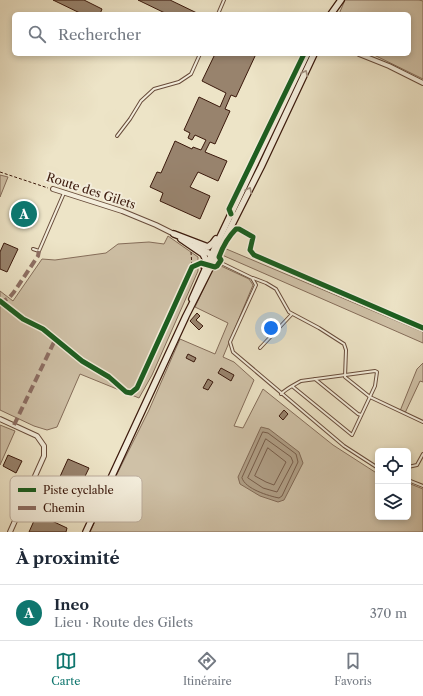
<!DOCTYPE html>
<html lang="fr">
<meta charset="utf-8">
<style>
body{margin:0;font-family:"Libre Caslon Text",serif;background:#f2f2f3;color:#1f2937}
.controls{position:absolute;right:12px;bottom:12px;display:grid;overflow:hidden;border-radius:6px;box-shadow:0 2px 6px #0003}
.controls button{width:36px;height:36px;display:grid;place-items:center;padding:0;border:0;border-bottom:1px solid #e0e1e3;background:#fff;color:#1f2937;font:20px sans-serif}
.you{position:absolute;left:271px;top:328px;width:14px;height:14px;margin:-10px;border:3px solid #fff;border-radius:50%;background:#1a73e8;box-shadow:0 0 0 6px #1a73e833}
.badge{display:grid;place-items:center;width:26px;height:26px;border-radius:50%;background:#0f766e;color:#fff;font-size:13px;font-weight:700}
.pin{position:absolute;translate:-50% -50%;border:2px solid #fff;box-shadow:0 1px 4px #0006}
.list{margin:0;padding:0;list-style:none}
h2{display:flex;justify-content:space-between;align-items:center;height:52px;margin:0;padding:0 16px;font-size:17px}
h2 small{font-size:13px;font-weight:400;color:#747a83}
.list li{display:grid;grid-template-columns:26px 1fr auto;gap:12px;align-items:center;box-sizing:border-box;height:56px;padding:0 16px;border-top:1px solid #e0e1e3}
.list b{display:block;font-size:15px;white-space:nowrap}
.list p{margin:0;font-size:13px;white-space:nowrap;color:#747a83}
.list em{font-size:13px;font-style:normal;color:#747a83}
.icon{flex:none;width:22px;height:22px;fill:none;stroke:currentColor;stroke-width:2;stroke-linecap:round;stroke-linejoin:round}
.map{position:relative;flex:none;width:423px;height:532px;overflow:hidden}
.search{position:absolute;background:#fff;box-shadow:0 2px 6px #0003;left:12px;right:12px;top:12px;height:44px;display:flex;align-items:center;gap:10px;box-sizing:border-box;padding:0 14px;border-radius:6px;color:#747a83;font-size:15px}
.sheet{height:108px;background:#fff}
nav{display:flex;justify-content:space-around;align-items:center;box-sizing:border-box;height:56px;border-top:1px solid #e0e1e3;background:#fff;font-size:11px;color:#747a83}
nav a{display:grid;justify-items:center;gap:2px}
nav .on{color:#0f766e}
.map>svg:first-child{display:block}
</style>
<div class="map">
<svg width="423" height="532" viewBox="0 0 423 532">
<rect width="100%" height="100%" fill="#ede4c7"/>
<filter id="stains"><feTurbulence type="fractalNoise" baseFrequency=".005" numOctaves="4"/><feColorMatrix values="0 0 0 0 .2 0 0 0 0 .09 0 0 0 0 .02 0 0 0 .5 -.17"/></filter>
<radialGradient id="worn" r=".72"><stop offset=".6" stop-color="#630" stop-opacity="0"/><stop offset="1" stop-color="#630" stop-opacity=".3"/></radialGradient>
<g fill="#cfc1a7" stroke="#856d5a">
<path d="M 345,0 L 419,0 L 423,1 L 423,79 L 372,54 L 409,54 L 409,14 L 339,14 Z"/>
<path d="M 0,175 L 8,177 L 0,197 Z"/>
<path d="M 168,236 L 198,257 L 198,271 L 152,375 L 139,398 L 80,374 L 57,427 L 47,430 L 34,426 L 0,410 L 0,291 L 13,301 L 42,259 L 55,260 L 106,253 L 118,244 L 149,242 L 164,244 Z"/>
<path d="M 224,248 L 423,332 L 423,343 L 222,255 Z"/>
<path d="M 221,266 L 249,279 L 253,285 L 223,357 L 234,362 L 254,380 L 234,426 L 243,428 L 263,389 L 333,445 L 378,474 L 378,517 L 408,517 L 408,483 L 423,489 L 423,532 L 90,532 L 116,476 L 149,410 L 180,339 L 215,354 L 228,323 L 195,307 L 212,271 L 219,268 Z"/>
<path d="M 423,363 L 423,382 L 420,381 L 405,413 L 400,411 L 417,369 Z"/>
<path d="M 0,425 L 15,431 L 0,465 Z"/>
</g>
<path fill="#b09f87" stroke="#816956" d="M 261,427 L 269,429 L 299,452 L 303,463 L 284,500 L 278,502 L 260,496 L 240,484 L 238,477 Z"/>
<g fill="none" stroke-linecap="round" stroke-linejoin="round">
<g stroke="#765c4a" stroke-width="1">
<path d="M 263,432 L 268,433 L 296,454 L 298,462 L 282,496 L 279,498 C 269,496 245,489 242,478 Z"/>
<path d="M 266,439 L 291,457 L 293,462 L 277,492 L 263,488 L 248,478 Z"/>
<path d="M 268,448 L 286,462 L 274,485 L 266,482 L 255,476 Z"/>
</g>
</g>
<g fill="#98836d" stroke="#3b190c">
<path d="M 53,0 L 84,0 L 102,9 L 100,14 L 82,14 Z"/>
<path d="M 138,0 L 170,0 L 199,14 L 167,14 Z"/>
<path d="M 215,54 L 256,54 L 236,97 L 231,95 L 225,109 L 230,111 L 215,144 L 210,142 L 205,152 L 227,161 L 218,181 L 198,172 L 190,187 L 210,196 L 200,219 L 160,201 L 163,193 L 150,187 L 157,172 L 161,173 L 175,141 L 192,149 L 193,147 L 201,150 L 206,140 L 195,135 L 192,140 L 188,138 L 190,133 L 184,130 L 199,97 L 220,107 L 226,93 L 202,81 Z"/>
<path d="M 20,206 L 33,211 L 28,222 L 16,217 Z"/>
<path d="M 4,243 L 18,249 L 7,272 L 0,269 L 0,252 Z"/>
<path d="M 197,313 L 200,316 L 196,320 L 203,326 L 199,330 L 190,321 Z"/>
<path d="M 188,354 L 196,358 L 194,362 L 186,358 Z"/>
<path d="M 221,368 L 234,375 L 231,381 L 218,373 Z"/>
<path d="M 208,379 L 213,382 L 208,390 L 203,388 Z"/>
<path d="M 284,410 L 288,414 L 283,420 L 279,416 Z"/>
<path d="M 8,455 L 22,461 L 16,473 L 3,466 Z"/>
<path d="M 68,459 L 89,468 L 78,491 L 58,481 Z"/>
<path d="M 37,514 L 67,528 L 66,532 L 29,532 Z"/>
</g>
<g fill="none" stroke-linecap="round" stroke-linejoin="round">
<g stroke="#684c3b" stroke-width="4">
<g id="lane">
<path d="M 218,14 L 224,0"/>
<path d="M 117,136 L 130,119 L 141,101 L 154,89 L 179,82 L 191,74 L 200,54"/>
<path d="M 33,249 L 39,251 L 64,193"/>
<path d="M 215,260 L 252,278 L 256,285 L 230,342 L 233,352 L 344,446 L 378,468"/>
<path d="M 253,278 L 266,283 L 276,289 L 289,312 L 319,328 L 344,344 L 346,350 L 345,377 L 370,397 L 423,422"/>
<path d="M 260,348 L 292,314"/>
<path d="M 315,379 L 358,414 L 361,415"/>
<path d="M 281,394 C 287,388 294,385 301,381 L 375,371 L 377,372 L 375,386 L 352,435 L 292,386"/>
<path d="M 408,467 L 417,465 L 423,454"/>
<path d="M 408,480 L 423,486"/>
</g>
</g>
<g stroke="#684c3b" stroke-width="6">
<g id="street">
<path d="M 359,54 L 389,66 L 423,83"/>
<path d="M 53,189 L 122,211 L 156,225 L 174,234"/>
<path d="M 0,419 L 37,436 L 44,446 L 44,456 L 10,532"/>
</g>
</g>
<g stroke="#3b190c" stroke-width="8">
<g id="secondary">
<path d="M 331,14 L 341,0"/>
<path d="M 174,234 L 208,247 L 213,243 L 216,239"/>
<path d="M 181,239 L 203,254 L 206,260 L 204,266"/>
<path d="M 195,246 L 214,256"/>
<path d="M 192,299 L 212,254 L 307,54"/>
<path d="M 86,532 L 186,316 L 261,167 L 314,54"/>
</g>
</g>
<g stroke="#3b190c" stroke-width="1" stroke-dasharray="3 2" stroke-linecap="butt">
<path d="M 0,172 L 48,188"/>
<path d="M 191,252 L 192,267"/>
</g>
<use href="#lane" stroke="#f3eddb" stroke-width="2"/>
<use href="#street" stroke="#f3eddb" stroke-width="4"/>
<use href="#secondary" stroke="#f3eddb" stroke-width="5.5"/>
<g stroke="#8d6e63" stroke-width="4" stroke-dasharray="8 4" stroke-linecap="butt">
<path d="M 0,303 L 9,298 L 14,292 L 38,256 L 39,251"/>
<path d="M 14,425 L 55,340"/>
</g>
<g stroke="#f3eddb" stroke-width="8">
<g id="cycleway">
<path d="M 231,214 L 229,209 L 304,54"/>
<path d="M 0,301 L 23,319 L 43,329 L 82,361 L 109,377 L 126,392 L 131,393 L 137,388 L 192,267 L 201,263 L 215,267 L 217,266 L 221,260 L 219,257 C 223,246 228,237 236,229 L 239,229 L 253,237 L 250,250 L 254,255 L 423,328"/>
</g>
</g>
<use href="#cycleway" stroke="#1b5e20" stroke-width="5"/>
</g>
<defs><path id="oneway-chevron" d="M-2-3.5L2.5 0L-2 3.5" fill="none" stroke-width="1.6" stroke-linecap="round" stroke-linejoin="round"/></defs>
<g stroke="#a08e7e">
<use href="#oneway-chevron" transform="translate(305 73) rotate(-65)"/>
<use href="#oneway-chevron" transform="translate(249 190) rotate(-63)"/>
</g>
<g text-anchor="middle" stroke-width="4" stroke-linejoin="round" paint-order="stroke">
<g font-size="12" fill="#3b190c" stroke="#f3eddb">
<text transform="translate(91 191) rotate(18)" y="4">Route des Gilets</text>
</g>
</g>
<rect x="10" y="476" width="132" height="46" rx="6" fill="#f3eddb" stroke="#bcad9d" stroke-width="1"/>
<rect x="18" y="488" width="18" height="4" fill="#1b5e20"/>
<rect x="18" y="506" width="18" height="4" fill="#8d6e63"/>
<g font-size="11" fill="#3b190c">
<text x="43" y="494">Piste cyclable</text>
<text x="43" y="512">Chemin</text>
</g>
<rect width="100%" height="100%" filter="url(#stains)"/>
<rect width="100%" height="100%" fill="url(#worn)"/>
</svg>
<div class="controls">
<button><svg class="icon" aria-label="locate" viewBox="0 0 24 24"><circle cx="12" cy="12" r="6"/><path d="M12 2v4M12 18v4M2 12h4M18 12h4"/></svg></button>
<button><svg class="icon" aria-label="layers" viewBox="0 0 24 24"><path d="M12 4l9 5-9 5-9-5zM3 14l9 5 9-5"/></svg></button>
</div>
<div class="you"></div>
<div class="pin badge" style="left:24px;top:214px">A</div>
<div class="search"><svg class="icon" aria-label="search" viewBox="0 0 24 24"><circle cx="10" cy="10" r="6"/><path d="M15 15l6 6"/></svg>Rechercher</div>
</div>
<section class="sheet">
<h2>À proximité<small></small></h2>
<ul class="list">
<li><span class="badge">A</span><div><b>Ineo</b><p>Lieu · Route des Gilets</p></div><em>370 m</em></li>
</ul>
</section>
<nav>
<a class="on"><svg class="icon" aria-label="map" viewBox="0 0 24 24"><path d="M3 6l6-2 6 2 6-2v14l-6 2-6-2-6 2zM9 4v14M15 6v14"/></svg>Carte</a>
<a><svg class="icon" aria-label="directions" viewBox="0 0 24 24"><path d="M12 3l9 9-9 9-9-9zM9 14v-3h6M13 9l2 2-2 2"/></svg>Itinéraire</a>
<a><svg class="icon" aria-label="saved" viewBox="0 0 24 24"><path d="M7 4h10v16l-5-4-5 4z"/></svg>Favoris</a>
</nav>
